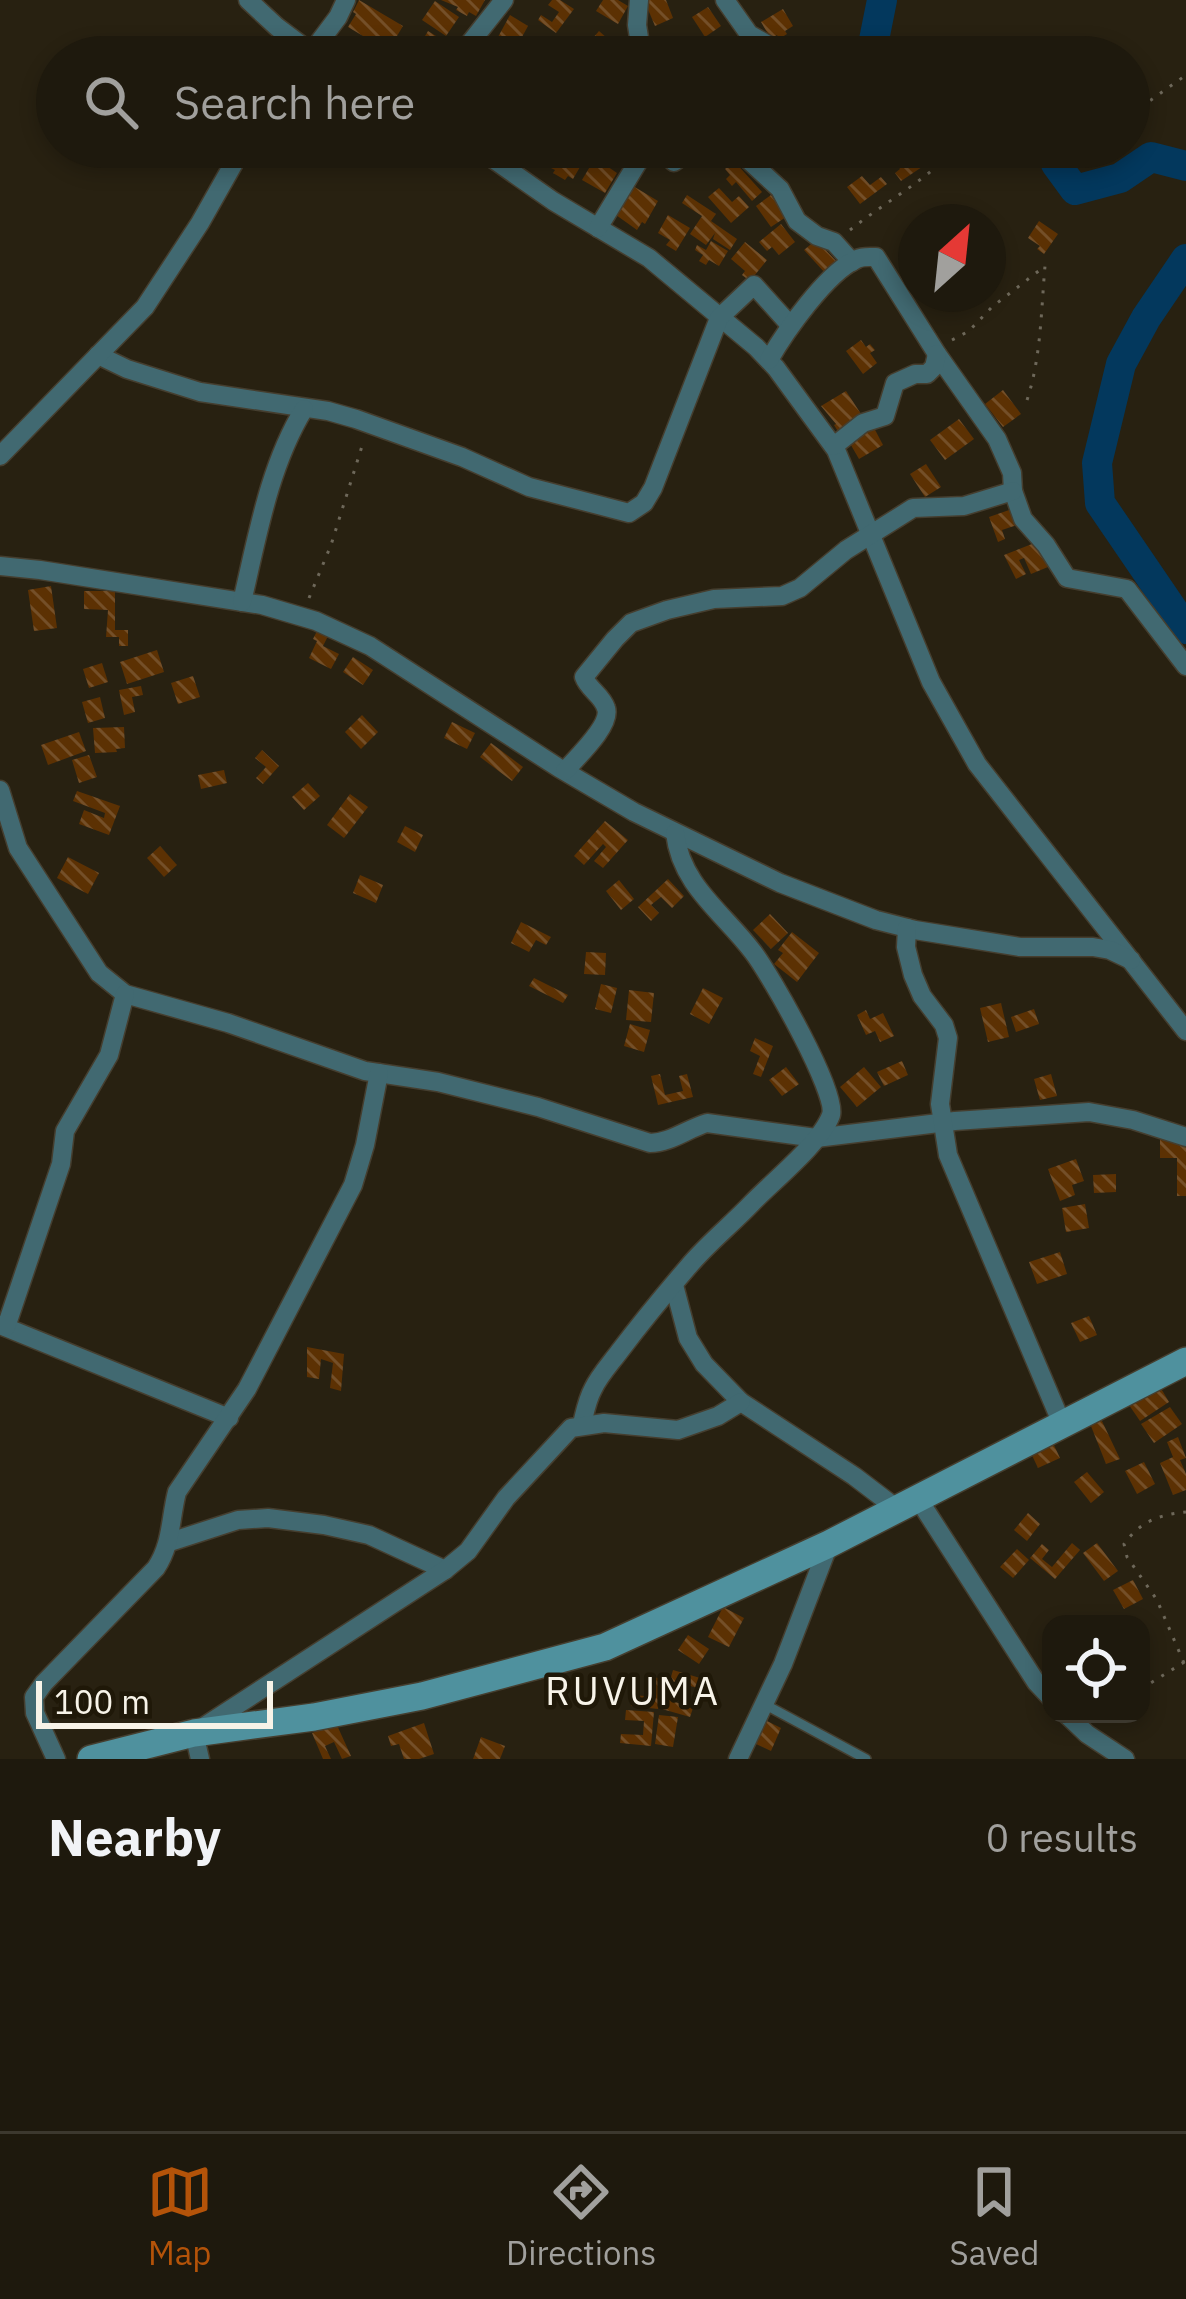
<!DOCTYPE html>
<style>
body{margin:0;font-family:"IBM Plex Sans",sans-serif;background:#2b261b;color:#f1f3f6}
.controls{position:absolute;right:36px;bottom:36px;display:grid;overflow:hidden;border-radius:24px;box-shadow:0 6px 18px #0003}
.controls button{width:108px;height:108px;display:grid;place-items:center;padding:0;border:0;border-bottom:3px solid #3c382e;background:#1e190d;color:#f1f3f6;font:60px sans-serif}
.compass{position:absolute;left:898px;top:204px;width:108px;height:108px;border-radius:50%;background:#1e190d;box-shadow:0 6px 18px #0003;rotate:27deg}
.scale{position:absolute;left:36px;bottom:30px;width:237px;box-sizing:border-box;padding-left:12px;border:6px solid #f7f3e8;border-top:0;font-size:33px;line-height:42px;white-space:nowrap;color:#f7f3e8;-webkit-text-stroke:9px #1f1808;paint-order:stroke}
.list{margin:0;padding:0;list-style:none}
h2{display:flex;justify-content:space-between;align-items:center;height:156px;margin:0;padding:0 48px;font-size:51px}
h2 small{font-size:39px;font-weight:400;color:#a1a09d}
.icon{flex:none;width:66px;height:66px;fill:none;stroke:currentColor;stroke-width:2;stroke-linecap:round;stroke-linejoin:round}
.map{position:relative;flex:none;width:1186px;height:1759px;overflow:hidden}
.search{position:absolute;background:#1e190d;box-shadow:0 6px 18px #0003;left:36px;right:36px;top:36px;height:132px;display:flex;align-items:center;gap:30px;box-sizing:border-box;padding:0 42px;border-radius:66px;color:#a1a09d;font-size:45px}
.sheet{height:372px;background:#1e190d}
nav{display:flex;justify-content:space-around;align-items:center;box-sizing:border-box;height:168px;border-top:3px solid #3c382e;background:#1e190d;font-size:33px;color:#a1a09d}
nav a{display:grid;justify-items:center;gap:6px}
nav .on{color:#b45309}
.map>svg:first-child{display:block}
</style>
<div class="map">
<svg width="1186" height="1759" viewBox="0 0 1186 1759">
<defs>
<pattern id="building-back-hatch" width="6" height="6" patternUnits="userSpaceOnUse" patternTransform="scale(3)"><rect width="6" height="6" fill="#5c3103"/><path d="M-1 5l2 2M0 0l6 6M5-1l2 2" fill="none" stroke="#744f28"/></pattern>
</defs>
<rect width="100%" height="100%" fill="#282111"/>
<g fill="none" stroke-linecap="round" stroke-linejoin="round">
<g stroke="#03385d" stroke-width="30">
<path d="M 879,57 L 874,40 L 882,0"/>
<path d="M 1057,147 L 1056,164 L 1075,190 L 1120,178 L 1151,157 L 1186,166"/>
<path d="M 1186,259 L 1146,318 L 1121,364 L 1097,463 L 1100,503 L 1186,629"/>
</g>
</g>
<g fill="url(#building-back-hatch)">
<path d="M 359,0 L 403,26 L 388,51 L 348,27 L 356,14 L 353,12 Z"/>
<path d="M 441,0 L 485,0 L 476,16 L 469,12 L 467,16 L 456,10 L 458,7 Z"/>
<path d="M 552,0 L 560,0 L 574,9 L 556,33 L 538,20 L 541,15 L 552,22 L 559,12 L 548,5 Z"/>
<path d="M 603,0 L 618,0 L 628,6 L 618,24 L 596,11 Z"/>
<path d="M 644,0 L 666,0 L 673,18 L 655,26 Z"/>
<path d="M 435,1 L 459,17 L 446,36 L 422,20 Z"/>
<path d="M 708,7 L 721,26 L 705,37 L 692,17 Z"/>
<path d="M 783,9 L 793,26 L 785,31 L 787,34 L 779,39 L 777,35 L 771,39 L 761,22 Z"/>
<path d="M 510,15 L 528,26 L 516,48 L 498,37 Z"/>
<path d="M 428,31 L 444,41 L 434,57 L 418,48 Z"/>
<path d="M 599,31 L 625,54 L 622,57 L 587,57 L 581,52 Z"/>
<path d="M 525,147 L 552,147 L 541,166 L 521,155 Z"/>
<path d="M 561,147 L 577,147 L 587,155 L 573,179 L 568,176 L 565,180 L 553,173 L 555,170 L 549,167 Z"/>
<path d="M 899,150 L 910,164 L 923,155 L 928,163 L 901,181 L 895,173 L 900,169 L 891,155 Z"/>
<path d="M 595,158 L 617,173 L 605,193 L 582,180 Z"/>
<path d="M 734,161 L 762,192 L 752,201 L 736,182 L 732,186 L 726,179 L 730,175 L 725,169 Z"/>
<path d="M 862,176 L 870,185 L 881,177 L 887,184 L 860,204 L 847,187 Z"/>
<path d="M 633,186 L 658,201 L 645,224 L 642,222 L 637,230 L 616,215 Z"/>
<path d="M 719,188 L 732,202 L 739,196 L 749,207 L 731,223 L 708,197 Z"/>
<path d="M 687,195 L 716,214 L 711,221 L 737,239 L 730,250 L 713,239 L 715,233 L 706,245 L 690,234 L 702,216 L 682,203 Z"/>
<path d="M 771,195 L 786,217 L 771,227 L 756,206 Z"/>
<path d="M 668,215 L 690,228 L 676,251 L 666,245 L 670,240 L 658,233 Z"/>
<path d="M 1039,221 L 1058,234 L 1044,254 L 1037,249 L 1040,246 L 1028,238 Z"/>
<path d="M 781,224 L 795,242 L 779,255 L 772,247 L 767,251 L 759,242 Z"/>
<path d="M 816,240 L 838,263 L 826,274 L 804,250 Z"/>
<path d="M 711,241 L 728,251 L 719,266 L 709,260 L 706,265 L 699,261 L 703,255 L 695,250 L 697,245 L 706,250 Z"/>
<path d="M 745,242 L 767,260 L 750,281 L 742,275 L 745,271 L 731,259 Z"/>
<path d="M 861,340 L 866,347 L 870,344 L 875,350 L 870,353 L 877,363 L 863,374 L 846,351 Z"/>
<path d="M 1003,390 L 1021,414 L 1003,427 L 985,404 Z"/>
<path d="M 846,391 L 863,417 L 839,433 L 834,425 L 836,424 L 821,406 Z"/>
<path d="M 959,419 L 974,439 L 945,460 L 930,440 Z"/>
<path d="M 873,426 L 883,445 L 859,459 L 848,440 Z"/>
<path d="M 926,464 L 941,487 L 925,497 L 910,474 Z"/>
<path d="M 1012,509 L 1017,525 L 1002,530 L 1005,539 L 998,542 L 989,517 Z"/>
<path d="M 1037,542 L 1048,567 L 1031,574 L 1024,558 L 1019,560 L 1026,574 L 1016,579 L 1004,555 Z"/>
<path d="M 51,586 L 57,628 L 34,631 L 28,590 Z"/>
<path d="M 84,591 L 115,591 L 115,630 L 128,630 L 128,646 L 119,646 L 119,637 L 106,637 L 108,610 L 84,609 Z"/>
<path d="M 317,631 L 328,636 L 323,646 L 339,654 L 331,669 L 309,658 L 317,641 L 313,639 Z"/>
<path d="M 157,650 L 164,672 L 127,684 L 120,662 Z"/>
<path d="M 353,657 L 373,670 L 363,685 L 343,672 Z"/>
<path d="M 102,663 L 108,682 L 89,688 L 83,669 Z"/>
<path d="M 193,676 L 200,697 L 178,704 L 171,683 Z"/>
<path d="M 141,686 L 143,695 L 132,697 L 135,712 L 124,715 L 119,690 Z"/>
<path d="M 100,697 L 105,718 L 88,723 L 82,702 Z"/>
<path d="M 362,715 L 378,732 L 361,749 L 345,732 Z"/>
<path d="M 452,722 L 475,733 L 467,749 L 444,738 Z"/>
<path d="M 124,727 L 125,748 L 116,749 L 117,752 L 95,753 L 93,728 Z"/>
<path d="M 79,732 L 86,751 L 48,765 L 41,745 Z"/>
<path d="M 491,743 L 523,767 L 512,781 L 480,757 Z"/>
<path d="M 262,750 L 279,766 L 263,784 L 256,778 L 266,767 L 255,758 Z"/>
<path d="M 89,755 L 97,777 L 79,783 L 72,760 Z"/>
<path d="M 224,770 L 227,783 L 201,789 L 198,775 Z"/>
<path d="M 308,783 L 320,796 L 304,810 L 292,797 Z"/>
<path d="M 77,791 L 120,806 L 109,835 L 79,824 L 84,810 L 104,818 L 105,813 L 73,801 Z"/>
<path d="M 350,794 L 368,807 L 344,838 L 327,825 Z"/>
<path d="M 605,821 L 628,840 L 603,868 L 594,861 L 606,847 L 603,844 L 584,865 L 574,856 Z"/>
<path d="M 405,826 L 423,835 L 415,852 L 397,842 Z"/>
<path d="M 160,846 L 177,865 L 164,877 L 147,858 Z"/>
<path d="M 68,857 L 99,873 L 88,894 L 57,878 Z"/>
<path d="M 360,875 L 383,885 L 376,903 L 353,893 Z"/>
<path d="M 668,879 L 684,896 L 672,908 L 661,897 L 651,905 L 659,913 L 651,921 L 638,907 Z"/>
<path d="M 619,880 L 634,899 L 621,910 L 606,891 Z"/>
<path d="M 770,914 L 788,933 L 771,949 L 753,930 Z"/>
<path d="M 521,922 L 551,937 L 546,945 L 536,940 L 529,952 L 511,943 Z"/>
<path d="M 792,932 L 819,953 L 797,982 L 774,964 L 783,953 L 778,950 Z"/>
<path d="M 586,952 L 606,953 L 605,975 L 584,974 Z"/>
<path d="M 534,978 L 568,995 L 563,1003 L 529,986 Z"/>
<path d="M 601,984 L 617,988 L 611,1013 L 595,1009 Z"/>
<path d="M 703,988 L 723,998 L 709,1024 L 690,1014 Z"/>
<path d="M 629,990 L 654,993 L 651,1022 L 626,1020 Z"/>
<path d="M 1001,1003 L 1009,1037 L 988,1042 L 980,1008 Z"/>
<path d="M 1034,1009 L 1039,1024 L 1016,1032 L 1011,1017 Z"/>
<path d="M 866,1010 L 870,1019 L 883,1013 L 894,1036 L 880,1042 L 875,1031 L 866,1035 L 857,1015 Z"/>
<path d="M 630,1024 L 650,1030 L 644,1052 L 624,1046 Z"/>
<path d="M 755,1038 L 773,1046 L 761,1077 L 753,1074 L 760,1056 L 750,1051 Z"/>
<path d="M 902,1061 L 908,1075 L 884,1086 L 877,1072 Z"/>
<path d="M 786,1067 L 799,1084 L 782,1096 L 769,1080 Z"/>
<path d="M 864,1067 L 881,1087 L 857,1107 L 840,1087 Z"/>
<path d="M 660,1074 L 665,1095 L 683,1091 L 679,1076 L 687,1074 L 693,1097 L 658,1105 L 651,1076 Z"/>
<path d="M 1051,1074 L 1057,1096 L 1040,1100 L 1034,1079 Z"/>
<path d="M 1160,1139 L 1186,1139 L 1186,1196 L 1177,1196 L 1177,1158 L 1160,1158 Z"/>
<path d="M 1076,1159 L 1084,1181 L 1072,1185 L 1075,1195 L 1060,1201 L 1048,1169 Z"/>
<path d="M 1116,1174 L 1116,1192 L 1094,1193 L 1093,1175 Z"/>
<path d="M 1085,1204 L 1089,1228 L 1066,1232 L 1062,1208 Z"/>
<path d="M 1060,1252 L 1067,1274 L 1037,1284 L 1029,1262 Z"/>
<path d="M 1089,1316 L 1097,1335 L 1080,1342 L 1071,1323 Z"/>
<path d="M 307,1347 L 344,1354 L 341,1391 L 330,1388 L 333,1363 L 321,1359 L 319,1379 L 307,1377 Z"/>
<path d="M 1159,1385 L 1169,1402 L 1140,1421 L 1129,1405 Z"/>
<path d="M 1170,1407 L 1182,1424 L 1154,1443 L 1141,1424 Z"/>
<path d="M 1100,1417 L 1120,1459 L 1106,1464 L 1089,1421 Z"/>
<path d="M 1178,1437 L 1186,1458 L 1180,1460 L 1186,1474 L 1186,1490 L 1173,1495 L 1160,1463 L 1173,1457 L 1167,1442 Z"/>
<path d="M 1052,1441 L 1060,1458 L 1038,1468 L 1030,1451 Z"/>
<path d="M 1144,1462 L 1155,1484 L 1137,1494 L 1125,1471 Z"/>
<path d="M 1087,1472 L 1104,1492 L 1091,1503 L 1074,1482 Z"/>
<path d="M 1028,1513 L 1040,1524 L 1027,1541 L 1014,1530 Z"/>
<path d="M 1072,1543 L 1080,1550 L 1055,1579 L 1030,1558 L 1042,1544 L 1049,1550 L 1042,1559 L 1052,1567 Z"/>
<path d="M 1097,1543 L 1118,1571 L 1104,1581 L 1083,1553 Z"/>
<path d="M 1017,1549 L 1029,1560 L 1013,1578 L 1000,1567 Z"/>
<path d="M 1133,1580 L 1143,1599 L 1124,1609 L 1113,1590 Z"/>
<path d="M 723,1607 L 744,1618 L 729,1647 L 708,1637 Z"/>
<path d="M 688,1635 L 709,1649 L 699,1664 L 678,1650 Z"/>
<path d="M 673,1670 L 707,1680 L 704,1690 L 680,1683 L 675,1702 L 693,1708 L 690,1717 L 662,1709 Z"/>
<path d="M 647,1677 L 661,1678 L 658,1709 L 631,1706 L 632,1695 L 645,1696 Z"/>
<path d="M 626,1710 L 654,1712 L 651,1746 L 620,1743 L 621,1734 L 643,1735 L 644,1721 L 625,1720 Z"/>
<path d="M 659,1715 L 678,1717 L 673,1747 L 655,1744 Z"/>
<path d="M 765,1720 L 781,1728 L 771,1751 L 754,1743 Z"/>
<path d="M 336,1723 L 351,1756 L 342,1759 L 334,1742 L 325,1746 L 331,1759 L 323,1759 L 312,1733 Z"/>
<path d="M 424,1723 L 434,1754 L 419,1759 L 404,1759 L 399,1744 L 391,1746 L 388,1736 Z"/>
<path d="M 481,1737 L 505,1746 L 500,1759 L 473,1759 Z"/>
</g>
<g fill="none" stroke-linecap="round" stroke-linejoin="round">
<g stroke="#453e2f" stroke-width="12">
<path id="lane" d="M 764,1704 L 866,1759"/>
</g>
<g stroke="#453e2f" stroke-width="21">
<g id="street">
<path d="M 248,0 L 277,27 L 317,57"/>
<path d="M 639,0 L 637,25 L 642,57"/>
<path d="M 725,0 L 749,34 L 775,49 L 782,57"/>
<path d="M 308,57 L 338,17 L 346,0"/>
<path d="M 459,57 L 504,0"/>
<path d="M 476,147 L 553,201 L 649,258 L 756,347 L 776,368 L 836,450 L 931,682 L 977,764 L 1186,1031"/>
<path d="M 658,147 L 674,162 L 695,147"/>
<path d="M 710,147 L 725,156 L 772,147"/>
<path d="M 742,154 L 780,189 L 797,221 L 817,236 L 834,242 L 852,262"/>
<path d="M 598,228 L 647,147"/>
<path d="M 98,355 L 127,369 L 200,392 L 328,411 L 356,419 L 462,457 L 529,487 L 629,513 L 644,503 L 653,488 L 719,318 L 754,285 L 790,325"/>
<path d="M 769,360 C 785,332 827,272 857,259 C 863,256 870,257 876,257 L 937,354 L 997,439 L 1012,473 L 1013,491 L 1023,519 L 1046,545 L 1067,578 L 1127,589 L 1186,666"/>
<path d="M 834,446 L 863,423 L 885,416 L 895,383 L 915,374 L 927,374 L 934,367 L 937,354"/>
<path d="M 0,456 L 145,307 L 200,223 L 243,147"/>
<path d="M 0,566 L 40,570 L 262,605 L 316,621 L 370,646 L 559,768 L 634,812 L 780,883 L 876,920 L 915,930 L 1020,947 L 1093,947 L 1110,950 L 1131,960"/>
<path d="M 242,602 C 257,538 269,466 304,409"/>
<path d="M 565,771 C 576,758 612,725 606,708 C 602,695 588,689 584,677 L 615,639 L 631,623 L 667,610 L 714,599 L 782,596 L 800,588 L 846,550 L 913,508 L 964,506 L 1013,491"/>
<path d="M 0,790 L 18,848 L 99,973 L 125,994 L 228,1023 L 365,1071 L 438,1082 L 538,1107 L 650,1143 C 670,1143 687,1129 707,1123 L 816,1138 L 955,1121 L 1089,1112 L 1133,1120 L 1186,1137"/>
<path d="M 907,928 L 906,947 L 913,975 L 922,996 L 944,1025 L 948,1038 L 940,1104 L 948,1155 L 1062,1424"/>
<path d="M 674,1285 L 688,1338 L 704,1364 L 741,1402 L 854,1476 L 896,1508"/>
<path d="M 0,1325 L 229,1418"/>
<path d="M 6,1327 L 61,1164 L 65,1131 L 109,1055 L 125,994"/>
<path d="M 582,1424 C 585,1412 587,1400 593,1389 C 599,1376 610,1364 619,1352 C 641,1323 664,1295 688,1267 C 707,1244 731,1225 752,1203 C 773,1181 821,1143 831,1115 C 838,1093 770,974 753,952 C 724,913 681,886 675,833"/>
<path d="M 917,1497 L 1036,1682 L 1051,1698"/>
<path d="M 170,1542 L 238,1520 L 268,1518 L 324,1525 L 369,1535 L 445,1570"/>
<path d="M 1066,1714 L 1087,1734 L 1125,1759"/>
<path d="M 56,1759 L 35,1713 L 34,1697 L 44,1683 L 156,1568 C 172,1544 170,1519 177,1492 L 247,1389 L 353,1185 L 365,1145 L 379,1073"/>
<path d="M 200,1759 L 194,1733 L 445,1570 L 468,1551 L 506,1498 L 571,1428 L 604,1423 L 678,1430 L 718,1416 L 741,1402"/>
<path d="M 738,1759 L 783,1664 L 829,1544"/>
</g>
</g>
<g stroke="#453e2f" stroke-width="30">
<path id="secondary" d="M 91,1759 L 194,1733 L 314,1717 L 422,1696 L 605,1647 L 829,1544 L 1186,1361"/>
</g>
<g stroke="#6e685a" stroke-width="3" stroke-dasharray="3 9" stroke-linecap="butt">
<path d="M 1129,128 L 1137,110 L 1186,75"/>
<path d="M 850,230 C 885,202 927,180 957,147"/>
<path d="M 952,340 L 969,331 L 992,307 L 1045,266 C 1041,312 1041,360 1026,403"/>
<path d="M 309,598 L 331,545 L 363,443"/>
<path d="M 1184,1663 L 1157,1600 L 1127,1557 L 1124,1544 C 1141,1521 1158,1515 1186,1512"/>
<path d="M 1141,1689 L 1186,1661"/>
</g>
<use href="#lane" stroke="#416971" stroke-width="9"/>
<use href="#street" stroke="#416971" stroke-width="18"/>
<use href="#secondary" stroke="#4f919e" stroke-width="27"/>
</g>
<g text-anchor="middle" stroke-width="9" stroke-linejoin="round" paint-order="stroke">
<g font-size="39" letter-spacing="3" fill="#f7f3e8" stroke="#1f1808">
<text x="633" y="1705">RUVUMA</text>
</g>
</g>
</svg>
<div class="controls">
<button><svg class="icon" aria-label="locate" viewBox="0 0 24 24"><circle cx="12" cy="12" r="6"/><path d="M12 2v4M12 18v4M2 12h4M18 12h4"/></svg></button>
</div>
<svg class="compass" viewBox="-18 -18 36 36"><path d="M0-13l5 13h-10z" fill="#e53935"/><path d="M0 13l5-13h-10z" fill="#a1a09d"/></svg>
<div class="scale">100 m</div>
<div class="search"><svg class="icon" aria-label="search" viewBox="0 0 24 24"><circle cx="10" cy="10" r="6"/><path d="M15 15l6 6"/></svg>Search here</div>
</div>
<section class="sheet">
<h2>Nearby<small>0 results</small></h2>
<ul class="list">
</ul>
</section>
<nav>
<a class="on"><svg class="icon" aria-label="map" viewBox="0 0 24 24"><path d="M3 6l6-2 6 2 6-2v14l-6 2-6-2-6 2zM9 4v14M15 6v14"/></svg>Map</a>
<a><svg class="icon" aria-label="directions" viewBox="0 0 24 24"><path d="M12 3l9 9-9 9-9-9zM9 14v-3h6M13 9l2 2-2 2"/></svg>Directions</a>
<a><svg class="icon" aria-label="saved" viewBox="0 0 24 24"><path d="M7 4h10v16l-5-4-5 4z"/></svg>Saved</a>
</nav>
